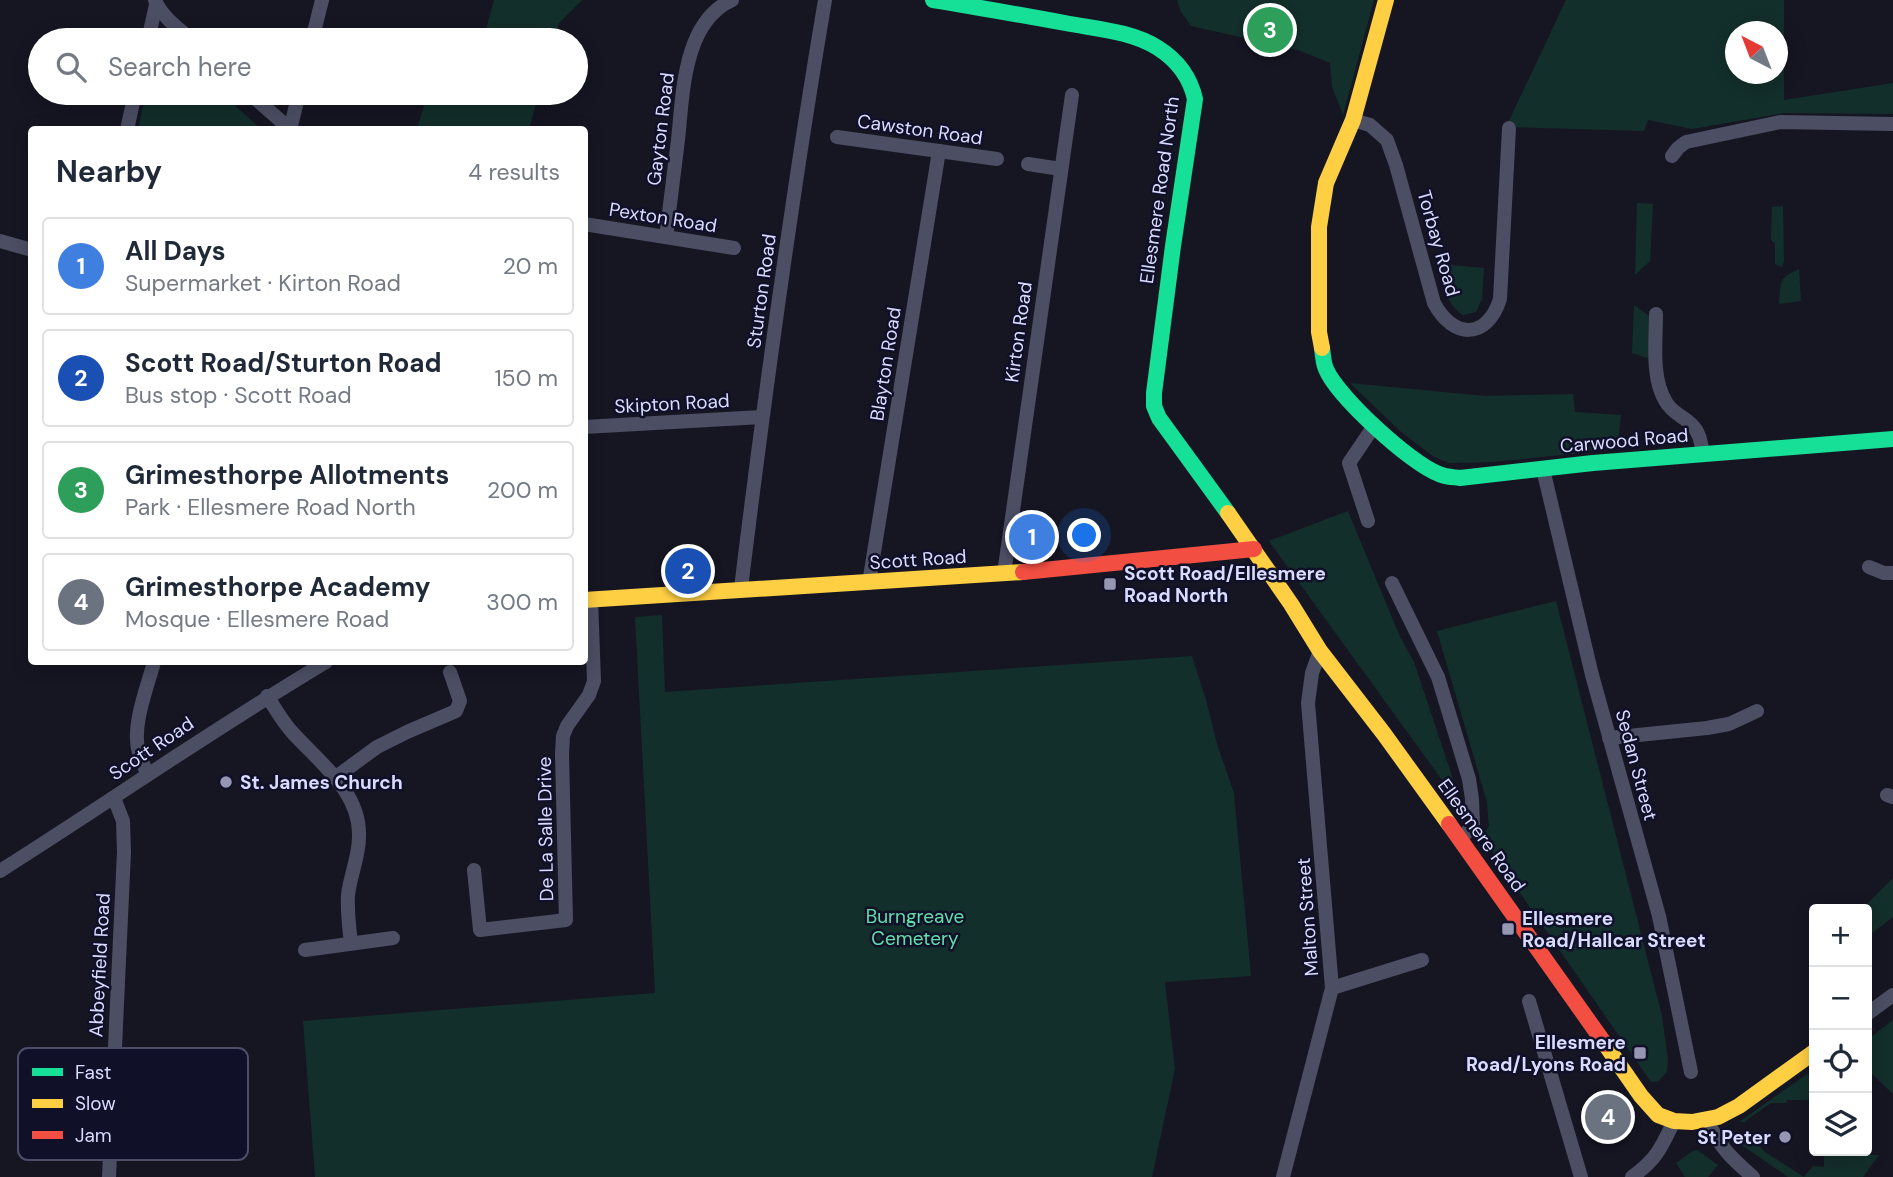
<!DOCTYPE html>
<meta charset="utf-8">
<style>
body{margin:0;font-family:"DM Sans",sans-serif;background:#f2f2f3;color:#1f2937}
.controls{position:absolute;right:21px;bottom:21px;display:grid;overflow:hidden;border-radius:7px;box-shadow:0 4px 18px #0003}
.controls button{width:63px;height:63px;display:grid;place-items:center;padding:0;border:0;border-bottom:2px solid #e0e1e3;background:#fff;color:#1f2937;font:35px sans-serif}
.compass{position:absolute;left:1725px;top:21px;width:63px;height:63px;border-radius:50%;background:#fff;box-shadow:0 4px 18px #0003;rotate:318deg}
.you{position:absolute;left:1085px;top:536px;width:24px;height:24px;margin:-18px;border:5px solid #fff;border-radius:50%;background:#1a73e8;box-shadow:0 0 0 10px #1a73e833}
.badge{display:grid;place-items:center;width:46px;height:46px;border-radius:50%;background:#b45309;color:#fff;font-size:23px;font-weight:700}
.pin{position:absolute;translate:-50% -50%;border:4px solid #fff;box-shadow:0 2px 7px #0006}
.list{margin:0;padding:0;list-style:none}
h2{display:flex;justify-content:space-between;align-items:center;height:91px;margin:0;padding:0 28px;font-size:30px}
h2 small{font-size:23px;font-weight:400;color:#747a83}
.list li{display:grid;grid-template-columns:46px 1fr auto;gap:21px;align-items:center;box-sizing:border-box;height:98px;margin:0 14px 14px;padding:0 14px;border:2px solid #e0e1e3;border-radius:7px}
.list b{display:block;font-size:26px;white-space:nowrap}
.list p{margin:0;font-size:23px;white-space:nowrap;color:#747a83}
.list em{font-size:23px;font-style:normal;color:#747a83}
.icon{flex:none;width:38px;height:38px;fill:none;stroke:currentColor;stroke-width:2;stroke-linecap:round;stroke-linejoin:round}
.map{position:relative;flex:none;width:1893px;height:1177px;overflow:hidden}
.search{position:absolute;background:#fff;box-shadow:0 4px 18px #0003;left:28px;top:28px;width:560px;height:77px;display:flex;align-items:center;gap:18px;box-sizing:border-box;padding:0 24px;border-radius:38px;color:#747a83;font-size:26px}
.panel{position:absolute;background:#fff;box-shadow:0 4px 18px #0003;left:28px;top:126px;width:560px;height:539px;border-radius:7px}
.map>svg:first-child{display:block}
</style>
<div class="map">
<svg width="1893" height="1177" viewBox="0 0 1893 1177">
<rect width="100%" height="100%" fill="#161623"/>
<g fill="#132f2b" fill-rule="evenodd">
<path d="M 494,0 L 582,0 L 559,23 L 554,40 L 483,40 Z"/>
<path d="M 1177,0 L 1374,0 L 1343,115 L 1332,87 L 1330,63 L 1298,50 L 1191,26 L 1181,12 Z"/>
<path d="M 1566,0 L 1784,0 L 1784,100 L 1893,83 L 1893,114 L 1784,113 L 1692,129 L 1648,120 L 1644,131 L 1506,127 ZM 1736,32 L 1778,32 L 1778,74 L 1736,74 Z"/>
<path d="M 146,93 L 221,93 L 261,129 L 138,129 Z"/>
<path d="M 428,93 L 539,93 L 529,129 L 417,129 Z"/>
<path d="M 1637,203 L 1653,204 L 1650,261 L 1635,275 Z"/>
<path d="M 1783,206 L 1784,261 L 1782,267 L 1775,264 L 1775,243 L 1771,240 L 1772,207 Z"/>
<path d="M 1440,264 L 1484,268 L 1482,299 L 1476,312 L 1463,315 C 1444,302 1445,286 1440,264 Z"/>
<path d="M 1799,269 L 1801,301 L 1779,304 C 1781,282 1778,278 1799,269 Z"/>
<path d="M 1634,305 L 1649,316 L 1650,359 L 1632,353 Z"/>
<path d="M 1350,383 L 1485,396 L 1573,394 L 1575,412 L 1621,415 L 1618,443 L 1582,453 L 1493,462 L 1449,463 L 1434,457 L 1400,431 Z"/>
<path d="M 1348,511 L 1400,637 L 1414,662 L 1463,809 L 1269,541 Z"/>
<path d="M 1556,601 L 1662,1016 L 1668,1060 L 1667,1071 L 1659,1081 L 1651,1082 L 1482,838 L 1489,826 L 1487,802 L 1437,631 Z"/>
<path d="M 662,615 L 665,692 L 1192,656 L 1206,700 L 1217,744 L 1234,793 L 1251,976 L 1165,982 L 1175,1069 L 1152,1177 L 315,1177 L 303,1021 L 655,993 L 635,617 Z"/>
<path d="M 1893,878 L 1893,917 L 1867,937 L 1867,909 L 1862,909 Z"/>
<path d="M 1893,1020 L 1893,1094 L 1867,1069 L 1867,1040 Z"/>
<path d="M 1807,1074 L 1814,1079 L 1814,1100 L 1787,1100 L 1786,1103 L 1771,1103 L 1744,1122 L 1739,1122 Z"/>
<path d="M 1739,1143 L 1757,1144 L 1765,1152 L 1804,1177 L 1813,1166 L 1824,1167 L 1824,1151 L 1836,1151 L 1836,1153 L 1879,1155 L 1863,1177 L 1788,1177 Z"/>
<path d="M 1697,1150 L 1718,1165 L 1708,1177 L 1685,1177 L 1676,1163 L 1693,1151 Z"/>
</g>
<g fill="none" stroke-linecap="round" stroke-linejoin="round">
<g stroke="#4c4f64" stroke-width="14">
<path d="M 155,0 C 161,16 179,29 192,40"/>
<path d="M 148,40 L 156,5"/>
<path d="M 312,40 L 322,0"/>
<path d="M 249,93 L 290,129"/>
<path d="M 1353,120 L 1370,125 L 1387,140 L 1396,165 L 1434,303 C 1453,339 1487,340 1500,299 L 1509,128"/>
<path d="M 127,130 L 135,93"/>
<path d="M 290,130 L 299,93"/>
<path d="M 837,137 L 997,159"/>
<path d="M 1672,156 L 1678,148 L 1686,142 L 1780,122 L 1893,124"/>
<path d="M 1028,164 L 1061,169"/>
<path d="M 584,224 L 734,248"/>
<path d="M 666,237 C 670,205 674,173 678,140 C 683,94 683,22 732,0"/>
<path d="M 0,241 L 32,250"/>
<path d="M 1656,314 C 1656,342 1651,378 1666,402 C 1672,413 1683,416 1691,424 C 1700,432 1701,443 1703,454"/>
<path d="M 584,427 L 762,417"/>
<path d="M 1543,469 L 1592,675 L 1659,916 L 1691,1072"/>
<path d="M 1368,521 L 1349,463 L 1374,426"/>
<path d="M 1869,567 L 1884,573 L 1893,573"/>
<path d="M 1004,574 L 1072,95"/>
<path d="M 869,583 L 939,151"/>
<path d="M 1392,583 L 1438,677 L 1469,779 L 1472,799 L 1473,825 L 1460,840"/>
<path d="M 741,588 C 765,392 792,195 825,0"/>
<path d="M 267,696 C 275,708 282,721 292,732 C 319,762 361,792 359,837 C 359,857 350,876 348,895 C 347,911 349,927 351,943"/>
<path d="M 1609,738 L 1707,728 L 1729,724 L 1757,711"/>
<path d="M 147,774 C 145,767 141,760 139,753 C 131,727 147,688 154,662"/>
<path d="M 336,777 L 377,747 L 407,732 L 456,711 L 460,701 L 450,672"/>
<path d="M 1887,795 L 1893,797"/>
<path d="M 474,870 L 480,930 L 566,920 L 562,754 L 563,736 L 567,726 L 589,695 L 594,681 L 591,599"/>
<path d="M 0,871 C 109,802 215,728 326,662"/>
<path d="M 305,950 L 393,938"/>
<path d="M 1332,988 L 1422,960"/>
<path d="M 1529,1001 L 1581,1177"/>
<path d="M 1867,1014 L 1893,995"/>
<path d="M 1707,1120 C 1719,1146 1731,1158 1753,1177"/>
<path d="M 109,1177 L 124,852 L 123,821 L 114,798"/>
<path d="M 1283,1177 L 1332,988 L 1308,703 L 1312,673 L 1320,651"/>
<path d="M 1632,1177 C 1657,1159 1661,1148 1674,1121"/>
</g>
<g stroke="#16e098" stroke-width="16">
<path d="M 933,0 C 977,7 1021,15 1065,23 C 1096,29 1131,31 1158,48 C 1177,60 1190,77 1195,99 L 1173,246 L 1154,393 L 1154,406 L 1159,418 L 1228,513"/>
<path d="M 1322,348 C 1323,354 1323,363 1326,369 C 1337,396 1411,464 1439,474 C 1445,477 1453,477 1460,478 L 1593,463 L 1893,439"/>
</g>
<g stroke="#ffcf43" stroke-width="16">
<path d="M 1322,348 L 1319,332 L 1319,227 L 1326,183 L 1353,120 L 1386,0"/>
<path d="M 1228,513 L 1291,604 L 1320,651 L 1384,734 L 1449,824"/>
<path d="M 584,600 L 1023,572"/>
<path d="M 1605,1044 L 1641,1096 L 1658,1115 L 1674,1121 L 1692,1122 L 1718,1117 L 1739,1106 L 1814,1052"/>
</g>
<g stroke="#f24e42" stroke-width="16">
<path d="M 1023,572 L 1254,549"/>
<path d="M 1449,824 L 1605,1044"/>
</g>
</g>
<g fill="#9596b2" stroke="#101129" stroke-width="2.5">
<rect x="1103" y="577" width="14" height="14" rx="3.5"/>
<circle cx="226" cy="782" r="7"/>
<rect x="1501" y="922" width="14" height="14" rx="3.5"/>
<rect x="1633" y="1046" width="14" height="14" rx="3.5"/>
<circle cx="1785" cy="1137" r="7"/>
</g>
<g text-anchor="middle" stroke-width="5" stroke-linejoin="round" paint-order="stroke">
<g font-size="19" fill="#d9dbff" stroke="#101129">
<text transform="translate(660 129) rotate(-83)" y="7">Gayton Road</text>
<text transform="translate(920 129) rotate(8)" y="7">Cawston Road</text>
<text transform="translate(1159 190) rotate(-82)" y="7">Ellesmere Road North</text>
<text transform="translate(663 217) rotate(9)" y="7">Pexton Road</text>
<text transform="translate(1439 243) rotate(74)" y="7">Torbay Road</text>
<text transform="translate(761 291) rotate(-82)" y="7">Sturton Road</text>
<text transform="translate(1018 332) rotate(-82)" y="7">Kirton Road</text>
<text transform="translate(885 364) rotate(-81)" y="7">Blayton Road</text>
<text transform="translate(672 403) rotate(-3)" y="7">Skipton Road</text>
<text transform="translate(1624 440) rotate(-5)" y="7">Carwood Road</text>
<text transform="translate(918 559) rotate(-4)" y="7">Scott Road</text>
<text transform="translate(151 748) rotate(-34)" y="7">Scott Road</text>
<text transform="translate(1637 765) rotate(75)" y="7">Sedan Street</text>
<text transform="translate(545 829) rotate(-91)" y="7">De La Salle Drive</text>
<text transform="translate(1482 835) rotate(54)" y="7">Ellesmere Road</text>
<text transform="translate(1307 917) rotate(-94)" y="7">Malton Street</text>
<text transform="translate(99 965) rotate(-87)" y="7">Abbeyfield Road</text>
</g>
<g font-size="19" font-weight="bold" fill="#d9dbff" stroke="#101129" text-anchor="start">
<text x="1124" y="580">Scott Road/Ellesmere<tspan x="1124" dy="22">Road North</tspan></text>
<text x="240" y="789">St. James Church</text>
<text x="1522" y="925">Ellesmere<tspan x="1522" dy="22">Road/Hallcar Street</tspan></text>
<text x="1626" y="1049" text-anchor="end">Ellesmere<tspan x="1626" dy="22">Road/Lyons Road</tspan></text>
<text x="1771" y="1144" text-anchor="end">St Peter</text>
</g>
<g font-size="19" fill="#63e0aa" stroke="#101129">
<text x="915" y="923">Burngreave<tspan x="915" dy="22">Cemetery</tspan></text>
</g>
</g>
<rect x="18" y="1048" width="230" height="112" rx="10" fill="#101129" stroke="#4c4e69" stroke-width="2"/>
<rect x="32" y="1068" width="31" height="8" fill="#16e098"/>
<rect x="32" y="1099" width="31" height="9" fill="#ffcf43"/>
<rect x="32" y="1131" width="31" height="8" fill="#f24e42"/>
<g font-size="19" fill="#d9dbff">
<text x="75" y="1079">Fast</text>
<text x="75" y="1110">Slow</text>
<text x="75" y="1142">Jam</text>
</g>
</svg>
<div class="controls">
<button>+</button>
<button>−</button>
<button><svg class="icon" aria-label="locate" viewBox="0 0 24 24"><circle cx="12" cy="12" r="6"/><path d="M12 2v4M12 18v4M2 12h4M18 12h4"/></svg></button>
<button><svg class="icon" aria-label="layers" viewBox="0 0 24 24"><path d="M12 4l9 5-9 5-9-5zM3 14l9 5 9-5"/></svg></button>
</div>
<svg class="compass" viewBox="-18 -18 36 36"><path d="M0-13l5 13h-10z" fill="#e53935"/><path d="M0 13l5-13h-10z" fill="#747a83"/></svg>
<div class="you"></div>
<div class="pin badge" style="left:1032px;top:537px;background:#3f7fe0">1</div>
<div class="pin badge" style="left:688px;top:571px;background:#1a4fb4">2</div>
<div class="pin badge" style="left:1270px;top:30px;background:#2e9e5b">3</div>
<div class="pin badge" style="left:1608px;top:1117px;background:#6b7280">4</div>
<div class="search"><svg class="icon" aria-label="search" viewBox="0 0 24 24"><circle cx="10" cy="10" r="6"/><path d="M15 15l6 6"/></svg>Search here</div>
<section class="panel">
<h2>Nearby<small>4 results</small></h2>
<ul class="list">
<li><span class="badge" style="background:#3f7fe0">1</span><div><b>All Days</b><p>Supermarket · Kirton Road</p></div><em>20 m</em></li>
<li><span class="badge" style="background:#1a4fb4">2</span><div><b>Scott Road/Sturton Road</b><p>Bus stop · Scott Road</p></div><em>150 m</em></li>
<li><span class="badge" style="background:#2e9e5b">3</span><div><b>Grimesthorpe Allotments</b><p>Park · Ellesmere Road North</p></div><em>200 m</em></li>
<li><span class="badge" style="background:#6b7280">4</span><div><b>Grimesthorpe Academy</b><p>Mosque · Ellesmere Road</p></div><em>300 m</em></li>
</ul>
</section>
</div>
